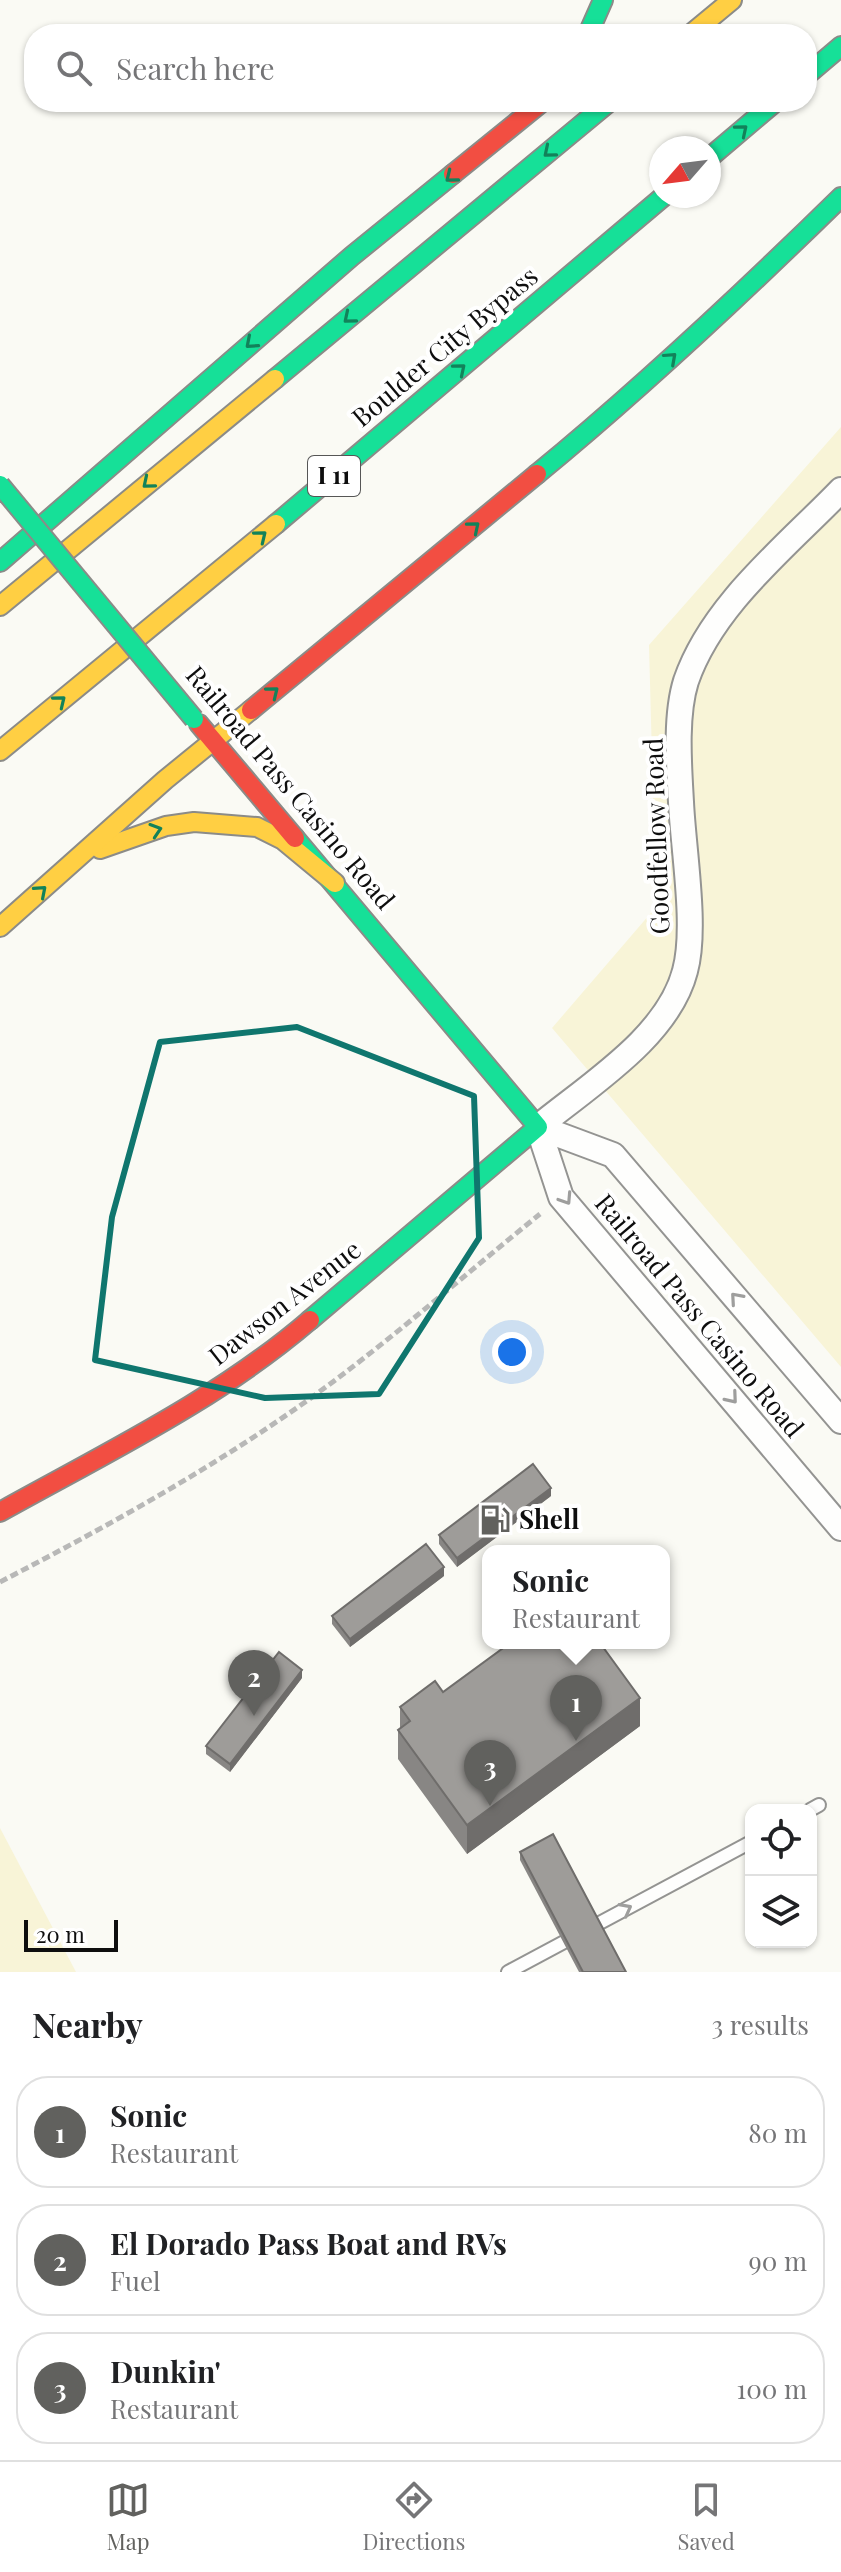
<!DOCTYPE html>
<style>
body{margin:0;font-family:"Playfair Display",serif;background:#f2f2f2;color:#202124}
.controls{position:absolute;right:24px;bottom:24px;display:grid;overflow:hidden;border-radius:16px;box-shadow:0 2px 6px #0004}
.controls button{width:72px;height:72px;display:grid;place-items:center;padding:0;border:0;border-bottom:2px solid #e0e0e0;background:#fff;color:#202124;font:40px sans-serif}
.compass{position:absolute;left:649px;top:136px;width:72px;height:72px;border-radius:50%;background:#fff;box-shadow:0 2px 6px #0004;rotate:242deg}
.scale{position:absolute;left:24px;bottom:20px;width:94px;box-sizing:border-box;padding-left:8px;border:4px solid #0e0e0e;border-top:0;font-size:22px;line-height:28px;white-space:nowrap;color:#0e0e0e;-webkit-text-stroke:6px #fff;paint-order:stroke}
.you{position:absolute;left:512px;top:1352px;width:28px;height:28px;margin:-20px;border:6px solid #fff;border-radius:50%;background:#1a73e8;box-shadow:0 0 0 12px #1a73e833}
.badge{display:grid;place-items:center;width:52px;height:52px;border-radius:50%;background:#61615e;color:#fff;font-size:26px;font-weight:700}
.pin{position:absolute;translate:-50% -66px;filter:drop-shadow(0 2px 4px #0008)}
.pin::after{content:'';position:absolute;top:42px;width:28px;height:24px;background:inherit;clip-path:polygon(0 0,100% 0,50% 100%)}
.popup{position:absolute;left:482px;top:1545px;width:188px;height:104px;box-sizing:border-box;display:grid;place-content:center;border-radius:16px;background:#fff;filter:drop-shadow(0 2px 6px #0005);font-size:26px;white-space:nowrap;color:#757577}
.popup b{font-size:30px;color:#202124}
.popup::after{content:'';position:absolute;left:50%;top:100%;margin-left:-16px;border:16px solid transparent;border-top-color:#fff}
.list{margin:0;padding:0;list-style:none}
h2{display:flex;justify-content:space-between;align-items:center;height:104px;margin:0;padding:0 32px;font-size:34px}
h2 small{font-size:26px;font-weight:400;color:#757577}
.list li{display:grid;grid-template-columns:52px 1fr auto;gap:24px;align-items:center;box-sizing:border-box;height:112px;margin:0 16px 16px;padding:0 16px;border:2px solid #e0e0e0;border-radius:32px}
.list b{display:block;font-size:30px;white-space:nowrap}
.list p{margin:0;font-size:26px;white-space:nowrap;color:#757577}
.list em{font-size:26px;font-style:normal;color:#757577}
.icon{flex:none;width:44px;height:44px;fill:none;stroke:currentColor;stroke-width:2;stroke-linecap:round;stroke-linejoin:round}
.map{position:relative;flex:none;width:841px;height:1972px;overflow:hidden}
.search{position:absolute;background:#fff;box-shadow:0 2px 6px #0004;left:24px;right:24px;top:24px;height:88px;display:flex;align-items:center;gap:20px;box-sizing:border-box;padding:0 28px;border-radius:32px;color:#757577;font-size:30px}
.sheet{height:488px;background:#fff}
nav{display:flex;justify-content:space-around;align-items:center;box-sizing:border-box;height:112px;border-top:2px solid #e0e0e0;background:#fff;font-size:22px;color:#757577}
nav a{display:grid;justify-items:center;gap:4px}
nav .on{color:#61615e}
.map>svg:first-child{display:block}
</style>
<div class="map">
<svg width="841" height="1972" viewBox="0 0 841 1972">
<rect width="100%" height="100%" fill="#fafaf4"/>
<g fill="#f8f4d7">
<path d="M 841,427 L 841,1367 L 552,1028 L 656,907 L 649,645 Z"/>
<path d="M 0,1828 L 76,1972 L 0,1972 Z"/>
</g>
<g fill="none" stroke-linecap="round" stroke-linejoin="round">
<g stroke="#949492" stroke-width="16">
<g id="lane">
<path d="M 810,1810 L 819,1805"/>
<path d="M 508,1972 L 751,1842"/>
</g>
</g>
<g stroke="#949492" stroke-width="28">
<g id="street">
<path d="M 538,1127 C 589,1085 668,1037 685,971 C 697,928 683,848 681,802 C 679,766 675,716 686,681 C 712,605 786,547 841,490"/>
<path d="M 538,1127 L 561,1197 L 841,1528"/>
<path d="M 538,1127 L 613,1155 L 841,1421"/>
</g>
</g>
<g stroke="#8b8b88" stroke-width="22">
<g id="fast">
<path d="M 588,34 L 603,0"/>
<path d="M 807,75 L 841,46"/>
<path d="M 709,158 L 775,102"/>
<path d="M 275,379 L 609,102"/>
<path d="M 537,474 C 643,387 743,293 841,197"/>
<path d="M 276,524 L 664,196"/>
<path d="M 0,562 L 352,256 L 453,174"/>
<path d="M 295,838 L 538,1127 L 310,1320"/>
</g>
</g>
<g stroke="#8b8b88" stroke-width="22">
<g id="slow">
<path d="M 691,34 L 732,0"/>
<path d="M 0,606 L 275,379"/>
<path d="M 0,751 L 276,524"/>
<path d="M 100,849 L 166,826 L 194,822 L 257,827 L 283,840 L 335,883"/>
<path d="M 0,927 L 165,780 L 251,710"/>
</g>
</g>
<g stroke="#8b8b88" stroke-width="22">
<g id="jam">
<path d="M 453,174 L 542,102"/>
<path d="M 251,710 L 537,474"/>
<path d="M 199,724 L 295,838"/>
<path d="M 0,1512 C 106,1453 218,1399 310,1320"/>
</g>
</g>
<path stroke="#b8b8b7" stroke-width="5" stroke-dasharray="8 4" stroke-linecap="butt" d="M 0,1582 C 106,1527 211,1469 308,1400 C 389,1342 463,1276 540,1214"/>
<use href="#lane" stroke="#fefefd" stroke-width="12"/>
<use href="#street" stroke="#fefefd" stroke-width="24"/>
<use href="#fast" stroke="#16e098" stroke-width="18"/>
<use href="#slow" stroke="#ffcf43" stroke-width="18"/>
<use href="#jam" stroke="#f24e42" stroke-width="18"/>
<g stroke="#8b8b88" stroke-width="22" stroke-linecap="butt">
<path id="fast-bridge" d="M 0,485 L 194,719"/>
</g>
<use href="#fast-bridge" stroke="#16e098" stroke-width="18"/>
</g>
<g fill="#888684">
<path d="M 551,1496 L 457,1567 L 439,1544 L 439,1535 Z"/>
<path d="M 444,1576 L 350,1647 L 332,1624 L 332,1616 Z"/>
<path d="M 302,1678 L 230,1772 L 206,1754 L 206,1746 Z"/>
<path d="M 443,1692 L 640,1726 L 467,1854 L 398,1759 L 398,1730 L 400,1729 L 400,1707 Z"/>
<path d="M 520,1852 L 626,1972 L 579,1972 L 520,1860 Z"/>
</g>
<g fill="#6f6d6b">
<path d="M 551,1488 L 551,1496 L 457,1567 L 457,1558 Z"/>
<path d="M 444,1567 L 444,1576 L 350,1647 L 350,1639 Z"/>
<path d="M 302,1670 L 302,1678 L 230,1772 L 230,1764 Z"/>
<path d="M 640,1698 L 640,1726 L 467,1854 L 467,1825 Z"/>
</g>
<g fill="#9e9c99" stroke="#6f6d6b" stroke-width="2">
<path d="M 533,1464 L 551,1488 L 457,1558 L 439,1535 Z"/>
<path d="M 426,1544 L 444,1567 L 350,1639 L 332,1616 Z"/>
<path d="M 510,1643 L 600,1643 L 640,1698 L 467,1825 L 398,1730 L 410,1721 L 400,1707 L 435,1681 L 443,1692 Z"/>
<path d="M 279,1652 L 302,1670 L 230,1764 L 206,1746 Z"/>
<path d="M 553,1834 L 626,1972 L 583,1972 L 520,1852 Z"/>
</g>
<defs><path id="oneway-chevron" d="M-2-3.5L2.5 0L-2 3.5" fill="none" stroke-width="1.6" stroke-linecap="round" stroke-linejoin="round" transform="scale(2)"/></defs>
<g stroke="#12825a">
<use href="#oneway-chevron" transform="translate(742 130) rotate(-40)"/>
<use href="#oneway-chevron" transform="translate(549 152) rotate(140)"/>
<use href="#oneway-chevron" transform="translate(451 177) rotate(141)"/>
<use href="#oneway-chevron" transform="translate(349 318) rotate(140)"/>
<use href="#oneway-chevron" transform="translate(251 343) rotate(139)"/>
<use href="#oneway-chevron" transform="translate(671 358) rotate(-42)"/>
<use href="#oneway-chevron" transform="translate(460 369) rotate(-40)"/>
<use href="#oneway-chevron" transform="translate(148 483) rotate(140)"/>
<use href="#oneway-chevron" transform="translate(474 527) rotate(-40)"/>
<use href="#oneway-chevron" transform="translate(261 536) rotate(-39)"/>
<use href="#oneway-chevron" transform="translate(273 692) rotate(-39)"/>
<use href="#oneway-chevron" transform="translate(60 701) rotate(-39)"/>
<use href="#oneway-chevron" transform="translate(156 830) rotate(-18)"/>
<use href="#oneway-chevron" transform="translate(41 891) rotate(-41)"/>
</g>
<g stroke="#9e9e9d">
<use href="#oneway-chevron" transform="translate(566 1199) rotate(57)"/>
<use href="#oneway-chevron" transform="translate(736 1298) rotate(-131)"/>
<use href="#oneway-chevron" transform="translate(732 1398) rotate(50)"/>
<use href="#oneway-chevron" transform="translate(626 1909) rotate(-28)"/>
</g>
<path fill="none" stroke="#0f766e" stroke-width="6" stroke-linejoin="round" d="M 297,1027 L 474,1096 L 479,1238 L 379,1394 L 265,1398 L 95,1360 L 112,1217 L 160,1042 Z"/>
<defs>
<g id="fuel-bare" transform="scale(2.4)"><path d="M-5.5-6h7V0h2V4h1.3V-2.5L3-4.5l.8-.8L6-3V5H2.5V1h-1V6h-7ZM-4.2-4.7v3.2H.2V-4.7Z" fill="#61615e" stroke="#fff" stroke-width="2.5" paint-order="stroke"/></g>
</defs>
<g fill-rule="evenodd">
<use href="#fuel-bare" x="495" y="1520"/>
</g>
<g text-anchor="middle" stroke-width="8" stroke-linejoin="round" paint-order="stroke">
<rect fill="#fff" stroke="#565656" stroke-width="2" x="308" y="456" width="52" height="40" rx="6"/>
<g font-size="24" font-weight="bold" fill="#0e0e0e">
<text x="334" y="484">I 11</text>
</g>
<g font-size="26" fill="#0e0e0e" stroke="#fff">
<text transform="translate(445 347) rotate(-40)" y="9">Boulder City Bypass</text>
<text transform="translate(290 788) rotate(50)" y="9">Railroad Pass Casino Road</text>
<text transform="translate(657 836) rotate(-92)" y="9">Goodfellow Road</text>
<text transform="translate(285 1303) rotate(-38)" y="9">Dawson Avenue</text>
<text transform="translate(699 1316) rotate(50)" y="9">Railroad Pass Casino Road</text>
</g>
<g font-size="26" font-weight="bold" fill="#0e0e0e" stroke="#fff" text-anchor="start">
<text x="519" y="1529">Shell</text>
</g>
</g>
</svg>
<div class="controls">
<button><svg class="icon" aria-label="locate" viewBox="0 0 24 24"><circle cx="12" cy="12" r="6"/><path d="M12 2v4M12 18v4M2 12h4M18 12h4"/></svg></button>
<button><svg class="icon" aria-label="layers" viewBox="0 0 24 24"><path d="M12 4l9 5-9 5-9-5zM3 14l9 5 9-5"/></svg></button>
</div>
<svg class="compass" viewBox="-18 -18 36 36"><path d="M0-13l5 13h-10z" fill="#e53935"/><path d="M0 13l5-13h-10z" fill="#757577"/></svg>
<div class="scale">20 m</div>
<div class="you"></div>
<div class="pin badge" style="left:576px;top:1741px">1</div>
<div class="popup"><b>Sonic</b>Restaurant</div>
<div class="pin badge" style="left:254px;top:1716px">2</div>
<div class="pin badge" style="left:490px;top:1806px">3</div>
<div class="search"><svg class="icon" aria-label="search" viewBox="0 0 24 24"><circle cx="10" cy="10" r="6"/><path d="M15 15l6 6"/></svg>Search here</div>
</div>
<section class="sheet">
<h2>Nearby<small>3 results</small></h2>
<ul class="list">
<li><span class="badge">1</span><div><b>Sonic</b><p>Restaurant</p></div><em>80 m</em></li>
<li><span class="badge">2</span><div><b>El Dorado Pass Boat and RVs</b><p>Fuel</p></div><em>90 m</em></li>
<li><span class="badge">3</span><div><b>Dunkin'</b><p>Restaurant</p></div><em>100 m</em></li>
</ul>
</section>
<nav>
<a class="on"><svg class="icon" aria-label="map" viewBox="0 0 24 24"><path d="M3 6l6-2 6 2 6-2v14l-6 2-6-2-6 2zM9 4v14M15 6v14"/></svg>Map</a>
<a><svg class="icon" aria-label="directions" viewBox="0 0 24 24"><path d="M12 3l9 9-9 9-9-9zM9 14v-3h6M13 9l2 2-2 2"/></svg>Directions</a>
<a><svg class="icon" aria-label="saved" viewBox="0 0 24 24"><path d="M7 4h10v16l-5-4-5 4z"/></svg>Saved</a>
</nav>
